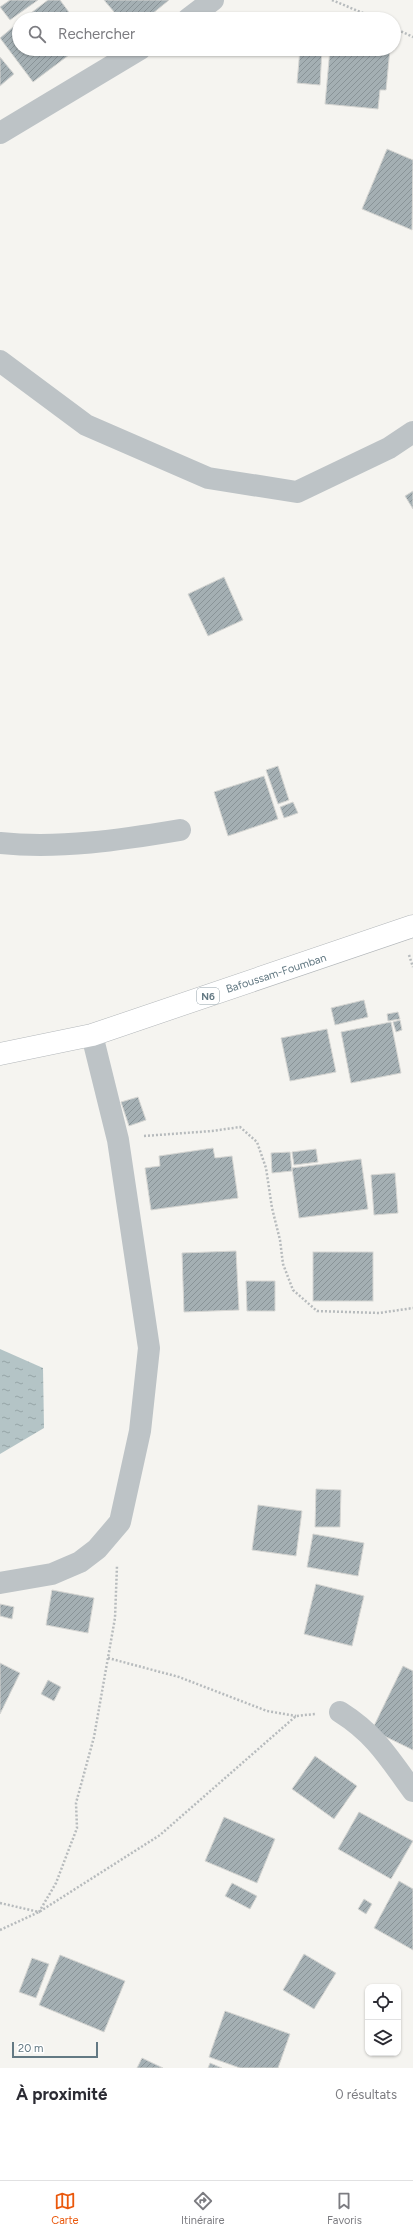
<!DOCTYPE html>
<html lang="fr">
<meta charset="utf-8">
<style>
body{margin:0;font-family:Figtree,sans-serif;background:#f7f7f7;color:#2b2b33}
.controls{position:absolute;right:12px;bottom:12px;display:grid;overflow:hidden;border-radius:8px;box-shadow:0 1px 3px #0004}
.controls button{width:36px;height:36px;display:grid;place-items:center;padding:0;border:0;border-bottom:1px solid #e1e1e2;background:#fff;color:#2b2b33;font:20px sans-serif}
.scale{position:absolute;left:12px;bottom:10px;width:86px;box-sizing:border-box;padding-left:4px;border:2px solid #637983;border-top:0;font-size:11px;line-height:14px;white-space:nowrap;color:#637983;-webkit-text-stroke:3px #fff;paint-order:stroke}
.list{margin:0;padding:0;list-style:none}
h2{display:flex;justify-content:space-between;align-items:center;height:52px;margin:0;padding:0 16px;font-size:17px}
h2 small{font-size:13px;font-weight:400;color:#7c7c81}
.icon{flex:none;width:22px;height:22px;fill:none;stroke:currentColor;stroke-width:2;stroke-linecap:round;stroke-linejoin:round}
.map{position:relative;flex:none;width:413px;height:2068px;overflow:hidden}
.search{position:absolute;background:#fff;box-shadow:0 1px 3px #0004;left:12px;right:12px;top:12px;height:44px;display:flex;align-items:center;gap:10px;box-sizing:border-box;padding:0 14px;border-radius:22px;color:#7c7c81;font-size:15px}
.sheet{height:112px;background:#fff}
nav{display:flex;justify-content:space-around;align-items:center;box-sizing:border-box;height:56px;border-top:1px solid #e1e1e2;background:#fff;font-size:11px;color:#7c7c81}
nav a{display:grid;justify-items:center;gap:2px}
nav .on{color:#ea580c}
.map>svg:first-child{display:block}
</style>
<div class="map">
<svg width="413" height="2068" viewBox="0 0 413 2068">
<defs>
<pattern id="water-ripples" width="26" height="14" patternUnits="userSpaceOnUse"><rect width="26" height="14" fill="#b4c4c6"/><path d="M2 4q2-2 4 0t4 0M15 11q2-2 4 0t4 0" fill="none" stroke="#96a4a6"/></pattern>
<pattern id="building-hatch" width="6" height="6" patternUnits="userSpaceOnUse"><rect width="6" height="6" fill="#a4afb3"/><path d="M-1 1l2-2M0 6l6-6M5 7l2-2" fill="none" stroke="#899397"/></pattern>
</defs>
<rect width="100%" height="100%" fill="#f5f4f0"/>
<path fill="url(#water-ripples)" d="M 0,1349 L 43,1368 L 44,1428 L 0,1454 Z"/>
<g fill="url(#building-hatch)" stroke="#d6d6d3">
<path d="M 10,0 L 38,0 L 10,20 L 0,7 Z"/>
<path d="M 48,0 L 60,0 L 74,19 L 23,19 Z"/>
<path d="M 104,0 L 169,0 L 146,19 L 120,19 Z"/>
<path d="M 19,22 L 19,49 L 77,49 L 33,82 L 0,38 Z"/>
<path d="M 300,49 L 322,49 L 320,85 L 297,83 Z"/>
<path d="M 330,49 L 390,49 L 386,90 L 380,90 L 378,109 L 325,104 Z"/>
<path d="M 0,57 L 14,74 L 0,86 Z"/>
<path d="M 387,149 L 413,160 L 412,230 L 362,209 Z"/>
<path d="M 413,491 L 413,509 L 405,496 Z"/>
<path d="M 224,577 L 243,620 L 208,636 L 188,594 Z"/>
<path d="M 278,766 L 289,800 L 278,804 L 266,770 Z"/>
<path d="M 264,776 L 278,819 L 228,836 L 214,792 Z"/>
<path d="M 293,802 L 298,813 L 284,818 L 280,807 Z"/>
<path d="M 364,1000 L 368,1017 L 335,1025 L 331,1008 Z"/>
<path d="M 398,1012 L 400,1019 L 388,1021 L 387,1014 Z"/>
<path d="M 400,1020 L 402,1030 L 396,1032 L 393,1022 Z"/>
<path d="M 391,1022 L 401,1073 L 351,1083 L 341,1032 Z"/>
<path d="M 327,1029 L 336,1072 L 290,1081 L 281,1038 Z"/>
<path d="M 138,1097 L 146,1120 L 129,1126 L 121,1102 Z"/>
<path d="M 213,1148 L 215,1158 L 232,1156 L 238,1198 L 151,1210 L 145,1168 L 160,1166 L 159,1156 Z"/>
<path d="M 316,1149 L 318,1162 L 294,1165 L 292,1152 Z"/>
<path d="M 290,1152 L 292,1171 L 272,1173 L 271,1153 Z"/>
<path d="M 361,1159 L 368,1209 L 299,1218 L 292,1168 Z"/>
<path d="M 395,1173 L 398,1213 L 374,1215 L 371,1175 Z"/>
<path d="M 236,1251 L 239,1310 L 184,1312 L 182,1253 Z"/>
<rect x="313" y="1252" width="60" height="49"/>
<path d="M 246,1281 L 275,1281 L 275,1311 L 247,1311 Z"/>
<path d="M 316,1489 L 341,1490 L 340,1527 L 315,1527 Z"/>
<path d="M 258,1505 L 302,1511 L 296,1556 L 252,1550 Z"/>
<path d="M 313,1534 L 364,1543 L 358,1576 L 307,1567 Z"/>
<path d="M 316,1584 L 364,1596 L 352,1646 L 304,1634 Z"/>
<path d="M 52,1590 L 94,1598 L 88,1633 L 46,1625 Z"/>
<path d="M 0,1604 L 14,1607 L 12,1619 L 0,1616 Z"/>
<path d="M 0,1663 L 20,1673 L 0,1714 Z"/>
<path d="M 403,1666 L 413,1671 L 413,1750 L 372,1730 Z"/>
<path d="M 48,1680 L 61,1687 L 54,1701 L 41,1694 Z"/>
<path d="M 315,1756 L 357,1786 L 334,1819 L 292,1789 Z"/>
<path d="M 359,1812 L 413,1841 L 391,1879 L 338,1849 Z"/>
<path d="M 224,1817 L 275,1839 L 257,1883 L 205,1861 Z"/>
<path d="M 399,1881 L 413,1889 L 413,1950 L 374,1928 Z"/>
<path d="M 232,1883 L 257,1896 L 250,1909 L 225,1896 Z"/>
<path d="M 364,1899 L 372,1904 L 366,1914 L 358,1909 Z"/>
<path d="M 304,1954 L 336,1973 L 314,2009 L 283,1990 Z"/>
<path d="M 60,1955 L 125,1981 L 104,2032 L 39,2005 Z"/>
<path d="M 32,1958 L 49,1964 L 36,1998 L 19,1992 Z"/>
<path d="M 225,2011 L 290,2034 L 278,2068 L 240,2068 L 209,2057 Z"/>
<path d="M 142,2058 L 163,2068 L 137,2068 Z"/>
<path d="M 210,2063 L 222,2068 L 208,2068 Z"/>
</g>
<g fill="none" stroke-linecap="round" stroke-linejoin="round">
<g stroke="#b3b7ba" stroke-width="23">
<path id="trunk" d="M 0,1054 L 92,1035 L 413,926"/>
</g>
<g stroke="#b7bbbd" stroke-width="2.5" stroke-dasharray="2 2" stroke-linecap="butt">
<path d="M 332,0 L 377,19"/>
<path d="M 394,28 L 413,37"/>
<path d="M 409,955 L 413,967"/>
<path d="M 144,1136 L 212,1131 L 240,1127 L 257,1142 L 266,1168 L 272,1208 L 280,1240 L 283,1264 L 293,1290 L 317,1311 L 379,1313 L 413,1308"/>
<path d="M 108,1658 L 179,1677 L 267,1711 L 296,1716"/>
<path d="M 0,1903 L 39,1912 L 56,1883 L 77,1828 L 76,1803 L 94,1737 L 115,1618 L 117,1566"/>
<path d="M 0,1930 L 39,1912 L 160,1835 L 296,1716 L 315,1714"/>
</g>
<g stroke="#bdc3c6" stroke-width="22">
<path d="M 188,19 L 213,0"/>
<path d="M 0,133 L 140,49"/>
<path d="M 0,361 L 86,425 L 208,478 L 297,492 L 389,448 L 413,432"/>
<path d="M 0,843 C 60,849 121,840 180,830"/>
<path d="M 0,1583 L 52,1574 L 80,1562 L 97,1549 L 120,1522 L 140,1431 L 149,1348 L 118,1140 L 92,1035"/>
<path d="M 340,1712 C 375,1734 389,1758 413,1791"/>
</g>
<use href="#trunk" stroke="#fff" stroke-width="22"/>
</g>
<g text-anchor="middle" stroke-width="4" stroke-linejoin="round" paint-order="stroke">
<rect fill="#fff" stroke="#92a1a8" stroke-width="1" x="197" y="988" width="22" height="16" rx="3"/>
<g font-size="10" font-weight="bold" fill="#637983">
<text x="208" y="1000">N6</text>
</g>
<g font-size="11" fill="#637983" stroke="#fff">
<text transform="translate(276 973) rotate(-18)" y="4">Bafoussam-Foumban</text>
</g>
</g>
</svg>
<div class="controls">
<button><svg class="icon" aria-label="locate" viewBox="0 0 24 24"><circle cx="12" cy="12" r="6"/><path d="M12 2v4M12 18v4M2 12h4M18 12h4"/></svg></button>
<button><svg class="icon" aria-label="layers" viewBox="0 0 24 24"><path d="M12 4l9 5-9 5-9-5zM3 14l9 5 9-5"/></svg></button>
</div>
<div class="scale">20 m</div>
<div class="search"><svg class="icon" aria-label="search" viewBox="0 0 24 24"><circle cx="10" cy="10" r="6"/><path d="M15 15l6 6"/></svg>Rechercher</div>
</div>
<section class="sheet">
<h2>À proximité<small>0 résultats</small></h2>
<ul class="list">
</ul>
</section>
<nav>
<a class="on"><svg class="icon" aria-label="map" viewBox="0 0 24 24"><path d="M3 6l6-2 6 2 6-2v14l-6 2-6-2-6 2zM9 4v14M15 6v14"/></svg>Carte</a>
<a><svg class="icon" aria-label="directions" viewBox="0 0 24 24"><path d="M12 3l9 9-9 9-9-9zM9 14v-3h6M13 9l2 2-2 2"/></svg>Itinéraire</a>
<a><svg class="icon" aria-label="saved" viewBox="0 0 24 24"><path d="M7 4h10v16l-5-4-5 4z"/></svg>Favoris</a>
</nav>
